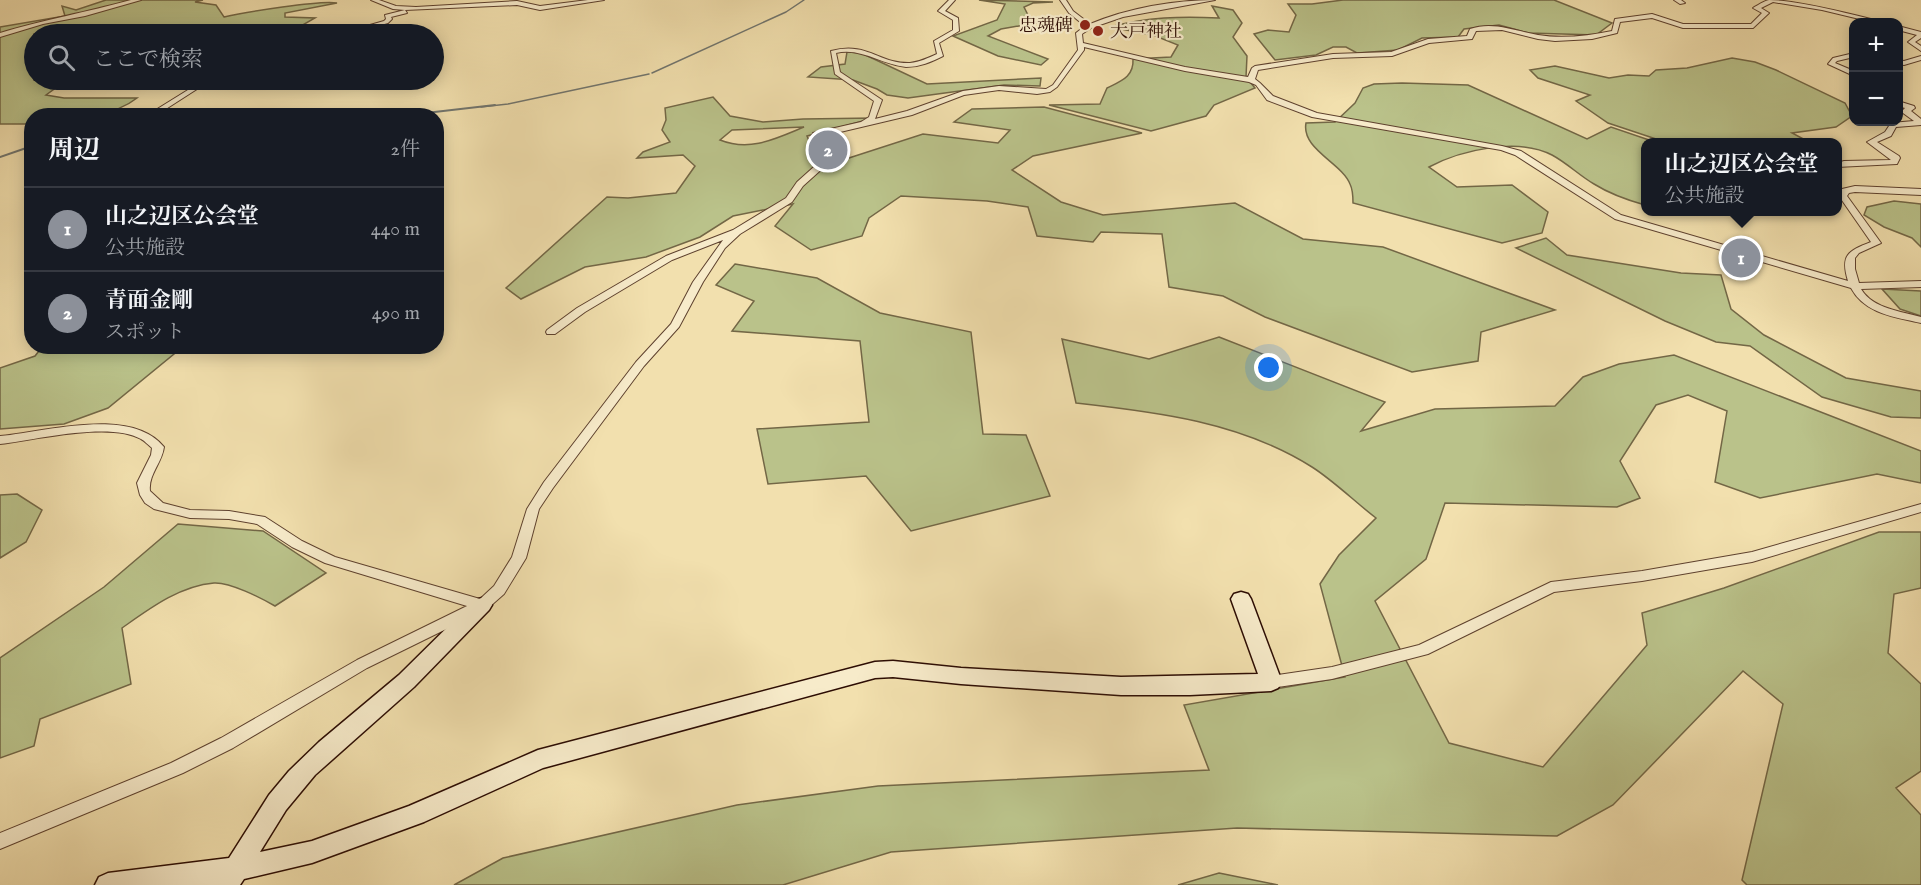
<!DOCTYPE html>
<html lang="ja">
<meta charset="utf-8">
<style>
body{margin:0;font-family:"IM FELL English","Noto Serif JP",serif;background:#20242c;color:#f1f3f6}
.controls{position:absolute;right:18px;top:18px;display:grid;overflow:hidden;border-radius:12px;box-shadow:0 3px 15px #0003}
.controls button{width:54px;height:54px;display:grid;place-items:center;padding:0;border:0;border-bottom:2px solid #363941;background:#171b24;color:#f1f3f6;font:30px sans-serif}
.you{position:absolute;left:1269px;top:368px;width:21px;height:21px;margin:-15px;border:4px solid #fff;border-radius:50%;background:#1a73e8;box-shadow:0 0 0 9px #1a73e833}
.badge{display:grid;place-items:center;width:39px;height:39px;border-radius:50%;background:#8c9099;color:#fff;font-size:20px;font-weight:700}
.pin{position:absolute;translate:-50% -50%;border:3px solid #fff;box-shadow:0 2px 6px #0006}
.popup{position:absolute;left:1641px;top:138px;width:201px;height:78px;box-sizing:border-box;display:grid;place-content:center;border-radius:12px;background:#171b24;filter:drop-shadow(0 2px 4px #0005);font-size:20px;white-space:nowrap;color:#9ea1a6}
.popup b{font-size:22px;color:#f1f3f6}
.popup::after{content:'';position:absolute;left:50%;top:100%;margin-left:-12px;border:12px solid transparent;border-top-color:#171b24}
.list{margin:0;padding:0;list-style:none}
h2{display:flex;justify-content:space-between;align-items:center;height:78px;margin:0;padding:0 24px;font-size:26px}
h2 small{font-size:20px;font-weight:400;color:#9ea1a6}
.list li{display:grid;grid-template-columns:39px 1fr auto;gap:18px;align-items:center;box-sizing:border-box;height:84px;padding:0 24px;border-top:2px solid #363941}
.list b{display:block;font-size:22px;white-space:nowrap}
.list p{margin:0;font-size:20px;white-space:nowrap;color:#9ea1a6}
.list em{font-size:20px;font-style:normal;color:#9ea1a6}
.icon{flex:none;width:33px;height:33px;fill:none;stroke:currentColor;stroke-width:2;stroke-linecap:round;stroke-linejoin:round}
.map{position:relative;flex:none;width:1921px;height:885px;overflow:hidden}
.search{position:absolute;background:#171b24;box-shadow:0 3px 15px #0003;left:24px;top:24px;width:420px;height:66px;display:flex;align-items:center;gap:15px;box-sizing:border-box;padding:0 21px;border-radius:33px;color:#9ea1a6;font-size:22px}
.panel{position:absolute;background:#171b24;box-shadow:0 3px 15px #0003;left:24px;top:108px;width:420px;height:246px;border-radius:24px}
.map>svg:first-child{display:block}
</style>
<div class="map">
<svg width="1921" height="885" viewBox="0 0 1921 885">
<rect width="100%" height="100%" fill="#f2e0ae"/>
<filter id="stains"><feTurbulence type="fractalNoise" baseFrequency=".00333" numOctaves="4"/><feColorMatrix values="0 0 0 0 .2 0 0 0 0 .09 0 0 0 0 .02 0 0 0 .5 -.17"/></filter>
<radialGradient id="worn" r=".72"><stop offset=".6" stop-color="#630" stop-opacity="0"/><stop offset="1" stop-color="#630" stop-opacity=".3"/></radialGradient>
<g fill="#bac28a" stroke="#736746" stroke-width="1.5" fill-rule="evenodd">
<path d="M 106,0 L 203,0 L 195,2 L 216,5 L 224,17 C 246,12 320,0 337,3 L 285,13 L 285,17 L 315,18 L 287,34 L 34,34 L 34,80 L 89,80 L 60,85 L 46,95 L 64,98 L 137,98 C 108,121 67,115 32,116 L 31,124 L 0,124 L 0,27 L 65,16 L 62,6 L 76,10 Z"/>
<path d="M 979,0 L 1053,2 L 1033,3 L 1024,7 L 1029,17 L 1042,22 L 1001,29 L 988,36 L 1048,59 L 1041,65 L 998,56 L 953,36 L 997,20 L 1005,4 Z"/>
<path d="M 1343,0 L 1554,0 L 1612,23 L 1596,35 L 1529,33 L 1499,25 L 1464,29 L 1458,37 L 1422,38 L 1398,50 L 1357,53 L 1346,47 L 1333,47 L 1316,55 L 1275,60 L 1254,34 L 1268,30 L 1289,32 L 1296,15 L 1288,4 L 1312,4 Z"/>
<path d="M 1212,6 L 1233,10 L 1242,23 L 1233,37 L 1247,56 L 1246,77 L 1255,88 L 1214,105 L 1206,116 L 1151,131 L 1049,105 L 1100,104 L 1107,88 C 1121,81 1134,77 1133,59 L 1171,57 L 1178,45 L 1153,35 L 1110,27 C 1147,17 1181,16 1219,18 Z"/>
<path d="M 857,51 L 927,84 L 1041,78 L 1040,86 L 1004,85 L 908,98 L 887,95 L 877,89 L 853,80 L 808,77 L 821,67 L 845,64 L 847,52 Z"/>
<path d="M 1732,58 L 1755,62 L 1776,70 L 1845,103 L 1852,116 L 1836,127 L 1792,133 L 1809,142 L 1715,140 L 1716,142 L 1665,142 L 1608,123 L 1576,101 L 1590,95 L 1538,78 L 1530,70 L 1555,66 L 1609,78 L 1628,75 L 1649,76 L 1656,70 L 1687,68 Z"/>
<path d="M 1402,83 L 1468,85 L 1587,139 L 1611,127 L 1655,142 L 1645,142 L 1645,205 C 1627,200 1610,194 1594,184 C 1580,176 1567,163 1552,155 C 1518,137 1461,150 1429,167 L 1457,187 L 1512,185 L 1548,212 L 1542,233 L 1502,243 L 1353,203 C 1353,198 1353,190 1350,184 C 1342,163 1301,149 1306,123 L 1335,122 L 1355,103 L 1363,88 L 1374,84 Z"/>
<path d="M 713,97 L 730,116 L 763,122 L 803,119 L 874,118 L 807,136 L 821,167 L 923,134 L 998,143 L 1010,130 L 954,122 L 972,109 L 1044,107 L 1142,133 L 1033,156 L 1012,170 L 1061,202 L 1103,215 L 1235,203 L 1303,239 L 1383,247 L 1555,310 L 1481,332 L 1478,361 L 1412,372 L 1265,317 L 1223,296 L 1169,287 L 1162,234 L 1101,232 L 1093,242 L 1037,236 L 1028,207 L 987,201 L 901,196 L 869,218 L 862,236 L 811,250 L 775,226 L 793,204 L 733,216 L 700,237 L 646,257 L 585,267 L 521,299 L 506,288 L 607,197 L 628,198 L 676,193 L 695,166 L 683,155 L 637,158 L 643,152 L 670,142 L 662,130 L 666,120 L 665,108 ZM 804,127 C 775,139 750,152 720,140 L 732,130 Z"/>
<path d="M 1894,201 L 1921,204 L 1921,247 L 1912,238 L 1884,227 L 1864,215 L 1867,207 Z"/>
<path d="M 1546,238 L 1567,255 L 1681,273 L 1721,275 L 1731,309 L 1764,335 L 1846,378 L 1921,391 L 1921,418 L 1891,417 L 1822,397 L 1750,346 L 1716,342 L 1665,321 L 1516,248 Z"/>
<path d="M 735,264 L 817,278 L 880,313 L 971,332 L 983,434 L 1026,435 L 1050,496 L 911,531 L 866,476 L 768,484 L 757,429 L 869,422 L 860,341 L 732,331 L 754,301 L 716,285 Z"/>
<path d="M 1882,289 L 1921,291 L 1921,316 L 1900,309 Z"/>
<path d="M 1219,337 L 1385,402 L 1361,431 L 1435,409 L 1555,406 L 1583,377 L 1619,364 L 1674,355 L 1921,451 L 1921,483 L 1877,474 L 1760,498 L 1715,482 L 1727,411 L 1688,395 L 1656,405 L 1620,461 L 1640,498 L 1617,507 L 1445,503 L 1426,559 L 1375,601 L 1449,743 L 1543,767 L 1647,645 L 1642,613 L 1724,588 L 1879,532 L 1921,532 L 1921,588 L 1894,594 L 1888,653 L 1921,684 L 1921,771 L 1896,788 L 1921,815 L 1921,885 L 1747,885 L 1742,880 L 1783,704 L 1743,671 L 1613,805 L 1557,836 L 1237,828 L 891,852 L 783,885 L 454,885 L 503,858 L 737,805 L 878,786 L 1209,770 L 1184,705 L 1345,677 L 1320,584 L 1339,555 L 1376,518 C 1355,502 1334,481 1312,467 C 1241,422 1157,412 1076,403 L 1062,339 L 1149,359 Z"/>
<path d="M 42,347 L 42,346 L 222,347 L 179,350 L 108,408 L 64,424 L 0,429 L 0,368 L 35,356 Z"/>
<path d="M 17,494 L 42,510 L 26,542 L 0,558 L 0,495 Z"/>
<path d="M 178,524 L 263,531 L 326,573 L 275,606 C 261,598 230,582 214,583 C 179,586 149,609 122,628 L 131,684 L 40,719 L 34,746 L 0,758 L 0,658 L 104,587 Z"/>
<path d="M 1219,873 L 1278,885 L 1178,885 Z"/>
</g>
<g fill="none" stroke-linecap="round" stroke-linejoin="round">
<g stroke="#71756e" stroke-width="1.5">
<path d="M 652,73 L 786,12 L 804,0"/>
<path d="M 481,107 L 508,104 L 649,74"/>
</g>
<g stroke="#71756e" stroke-width="2">
<path d="M 400,116 L 495,105"/>
<path d="M 0,157 L 32,146"/>
</g>
<g stroke="#5e412e" stroke-width="2">
<g id="street">
<path d="M 131,0 L 141,0 L 85,16 L 43,24 L 0,37 L 0,33 C 43,20 87,12 131,0 Z"/>
<path d="M 371,0 L 379,0 L 396,6 L 416,7 L 517,1 L 540,6 L 588,0 L 604,0 L 540,10 L 517,5 L 405,10 L 407,13 L 391,17 L 392,19 L 388,23 L 349,34 L 341,34 L 342,33 L 384,21 L 386,19 L 385,15 L 405,10 L 393,9 Z"/>
<path d="M 949,0 L 955,0 L 945,11 L 958,18 L 959,31 L 939,43 L 943,56 C 931,62 920,67 906,67 C 882,65 861,47 836,53 L 840,72 L 882,100 L 875,119 L 907,111 L 963,91 L 999,86 L 1046,89 L 1053,85 L 1078,50 L 1076,33 L 1085,26 L 1069,13 L 1060,0 L 1066,0 L 1073,11 L 1090,24 C 1128,8 1174,0 1215,0 L 1123,17 L 1091,28 L 1082,34 L 1083,43 L 1185,67 L 1248,77 L 1252,68 L 1255,66 L 1333,54 L 1391,52 L 1428,39 L 1467,36 L 1470,29 C 1493,21 1515,31 1538,35 C 1562,39 1588,36 1612,31 L 1615,19 L 1652,14 L 1683,24 L 1751,24 L 1762,13 L 1753,8 C 1758,5 1764,1 1769,0 C 1797,0 1851,14 1879,21 L 1880,22 L 1872,22 L 1822,10 L 1773,2 L 1761,8 L 1769,13 L 1753,28 L 1683,28 L 1652,18 L 1620,22 L 1617,33 L 1592,39 L 1555,41 L 1538,39 L 1502,30 L 1476,31 L 1472,39 L 1429,43 L 1392,56 L 1333,58 L 1258,70 L 1255,79 L 1260,83 L 1273,96 L 1317,113 L 1502,146 L 1521,151 L 1621,215 L 1848,281 C 1840,255 1848,251 1871,242 L 1839,196 L 1842,189 L 1855,186 L 1921,189 L 1921,195 L 1855,192 L 1849,193 L 1847,196 L 1881,243 L 1859,253 L 1855,258 L 1855,269 L 1859,283 L 1921,281 L 1921,287 L 1861,289 C 1873,309 1901,311 1921,317 L 1921,323 C 1895,317 1865,314 1851,288 L 1615,219 L 1515,155 L 1501,150 L 1312,117 L 1267,100 L 1256,85 L 1249,82 L 1185,71 L 1084,47 L 1084,50 L 1057,87 L 1050,92 L 1037,94 L 999,90 L 964,95 L 912,115 L 819,137 L 817,143 L 825,160 L 823,168 L 803,186 L 792,202 L 740,234 L 725,248 L 703,282 L 679,327 L 644,366 L 553,488 L 539,509 L 526,558 L 504,594 L 487,609 L 367,668 L 233,748 L 183,773 L 0,849 L 0,833 L 171,763 L 221,738 L 357,660 L 467,606 L 325,563 L 292,547 L 257,524 L 229,519 L 190,518 L 154,509 L 145,503 L 140,495 L 137,483 L 151,455 L 152,448 C 148,445 145,441 141,439 C 110,421 35,440 0,444 L 0,436 C 45,432 131,406 164,447 C 162,463 148,475 150,491 L 163,503 L 190,510 L 229,511 L 265,517 L 302,541 L 335,557 L 480,599 L 494,586 L 512,557 L 527,509 L 544,482 L 636,362 L 671,324 L 693,282 L 723,240 L 672,260 L 585,312 L 555,334 L 547,334 L 546,332 L 547,330 L 577,308 L 666,256 L 733,230 L 786,198 L 797,182 L 816,165 L 817,160 L 809,143 L 813,133 L 861,122 L 869,117 L 874,101 L 835,74 L 831,51 C 867,41 879,64 910,63 C 920,62 928,58 937,54 L 934,41 L 953,30 L 953,20 L 938,11 Z"/>
<path d="M 1674,0 L 1681,0 L 1685,3 L 1680,4 Z"/>
<path d="M 1898,26 L 1921,32 L 1921,38 L 1915,42 L 1921,46 L 1921,51 L 1908,42 L 1917,35 L 1898,30 Z"/>
<path d="M 1854,53 L 1854,57 L 1837,61 L 1835,63 L 1854,71 L 1854,76 L 1828,64 L 1833,58 Z"/>
<path d="M 1921,56 L 1921,60 L 1904,65 L 1898,64 L 1898,60 L 1904,61 Z"/>
<path d="M 204,80 L 211,80 L 155,116 L 146,116 Z"/>
<path d="M 1898,101 L 1914,106 L 1915,108 L 1911,111 L 1921,119 L 1921,125 L 1896,127 L 1891,136 L 1877,142 L 1899,156 L 1900,158 L 1897,164 L 1837,167 L 1837,163 L 1844,161 L 1891,160 L 1867,142 L 1885,132 L 1891,123 L 1914,121 L 1903,113 L 1902,111 L 1905,108 L 1898,106 Z"/>
<path d="M 1921,504 L 1921,512 L 1752,562 L 1642,581 L 1554,592 L 1428,654 L 1332,679 L 1271,688 L 1266,686 L 1263,682 L 1266,678 L 1271,676 L 1332,667 L 1419,645 L 1551,582 L 1642,571 L 1752,552 Z"/>
</g>
</g>
<g stroke="#2c0c03" stroke-width="3">
<path id="secondary" d="M 1241,592 L 1248,594 L 1251,599 L 1282,682 L 1278,688 L 1271,691 L 1190,695 L 1121,695 L 961,684 L 893,677 L 875,678 L 543,768 L 424,822 L 312,863 L 244,879 L 240,885 L 95,885 L 99,877 L 108,873 L 229,858 L 269,795 L 289,771 L 319,742 L 399,675 L 475,600 L 482,598 L 489,600 L 492,605 L 489,610 L 414,687 L 315,775 L 286,810 L 260,852 L 312,841 L 409,806 L 538,750 L 875,662 L 893,661 L 961,668 L 1121,677 L 1258,674 L 1231,599 L 1234,594 Z"/>
</g>
<use href="#street" fill="#f7ebca" fill-rule="evenodd"/>
<use href="#secondary" fill="#f7ebca" fill-rule="evenodd"/>
</g>
<g fill="#8f2418" stroke="#f7ebca" stroke-width="2">
<circle cx="1085" cy="25" r="6"/>
<circle cx="1098" cy="31" r="6"/>
</g>
<g text-anchor="middle" stroke-width="4.5" stroke-linejoin="round" paint-order="stroke">
<g font-size="18" fill="#2c0c03" stroke="#f7ebca" text-anchor="end">
<text x="1073" y="31">忠魂碑</text>
<text x="1110" y="37" text-anchor="start">大戸神社</text>
</g>
</g>
<rect width="100%" height="100%" filter="url(#stains)"/>
<rect width="100%" height="100%" fill="url(#worn)"/>
</svg>
<div class="controls">
<button>+</button>
<button>−</button>
</div>
<div class="you"></div>
<div class="pin badge" style="left:1741px;top:258px">1</div>
<div class="popup"><b>山之辺区公会堂</b>公共施設</div>
<div class="pin badge" style="left:828px;top:150px">2</div>
<div class="search"><svg class="icon" aria-label="search" viewBox="0 0 24 24"><circle cx="10" cy="10" r="6"/><path d="M15 15l6 6"/></svg>ここで検索</div>
<section class="panel">
<h2>周辺<small>2件</small></h2>
<ul class="list">
<li><span class="badge">1</span><div><b>山之辺区公会堂</b><p>公共施設</p></div><em>440 m</em></li>
<li><span class="badge">2</span><div><b>青面金剛</b><p>スポット</p></div><em>490 m</em></li>
</ul>
</section>
</div>
